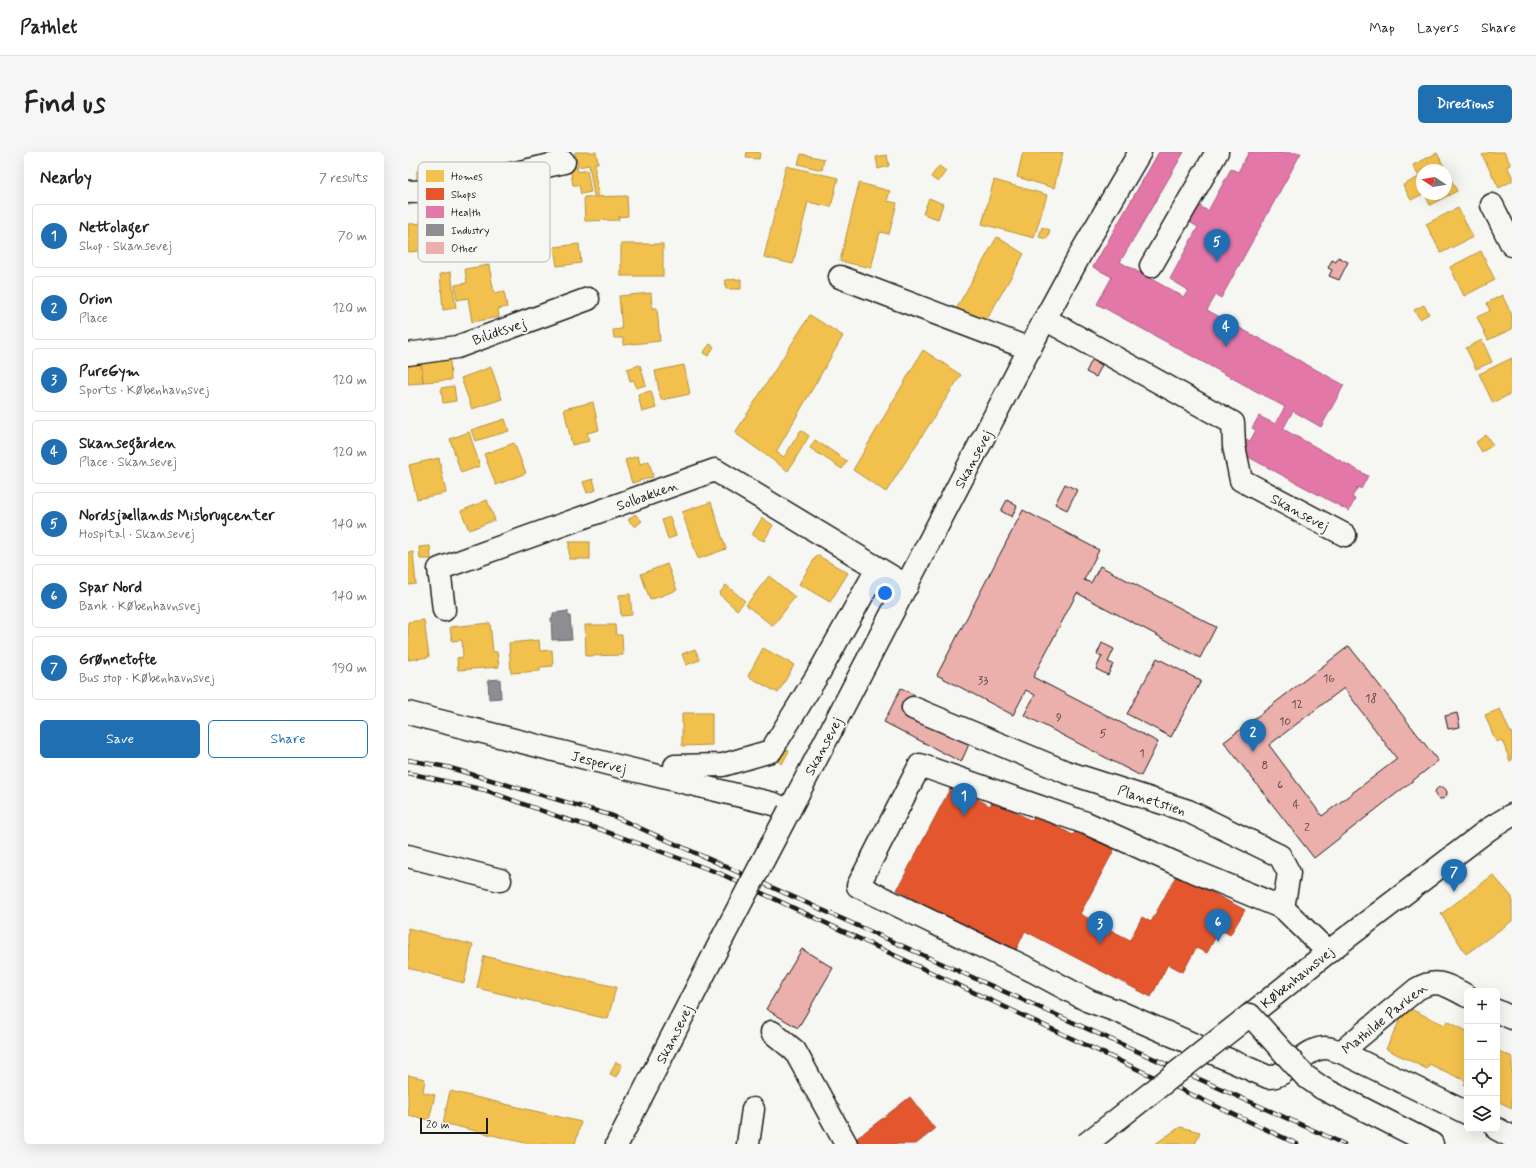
<!DOCTYPE html>
<meta charset="utf-8">
<style>
body{margin:0;font-family:Mynerve,sans-serif;background:#f6f6f6;color:#222}
.controls{position:absolute;right:12px;bottom:12px;display:grid;overflow:hidden;border-radius:6px;box-shadow:0 4px 16px #0002}
.controls button{width:36px;height:36px;display:grid;place-items:center;padding:0;border:0;border-bottom:1px solid #e0e0e0;background:#fff;color:#222;font:20px sans-serif}
.compass{position:absolute;left:1008px;top:12px;width:36px;height:36px;border-radius:50%;background:#fff;box-shadow:0 4px 16px #0002;rotate:282deg}
.scale{position:absolute;left:12px;bottom:10px;width:68px;box-sizing:border-box;padding-left:4px;border:2px solid #1c1c1c;border-top:0;font-size:11px;line-height:14px;white-space:nowrap;color:#1c1c1c;-webkit-text-stroke:3px #f6f6f2;paint-order:stroke}
.you{position:absolute;left:477px;top:441px;width:14px;height:14px;margin:-10px;border:3px solid #fff;border-radius:50%;background:#1a73e8;box-shadow:0 0 0 6px #1a73e833}
.badge{display:grid;place-items:center;width:26px;height:26px;border-radius:50%;background:#1f6fb2;color:#fff;font-size:13px;font-weight:700}
.pin{position:absolute;translate:-50% -33px;filter:drop-shadow(0 1px 2px #0008)}
.pin::after{content:'';position:absolute;top:21px;width:14px;height:12px;background:inherit;clip-path:polygon(0 0,100% 0,50% 100%)}
.list{margin:0;padding:0;list-style:none}
h2{display:flex;justify-content:space-between;align-items:center;height:52px;margin:0;padding:0 16px;font-size:17px}
h2 small{font-size:13px;font-weight:400;color:#767676}
.list li{display:grid;grid-template-columns:26px 1fr auto;gap:12px;align-items:center;box-sizing:border-box;height:64px;margin:0 8px 8px;padding:0 8px;border:1px solid #e0e0e0;border-radius:6px}
.list b{display:block;font-size:15px;white-space:nowrap}
.list p{margin:0;font-size:13px;white-space:nowrap;color:#767676}
.list em{font-size:13px;font-style:normal;color:#767676}
.actions{display:flex;gap:8px;padding:12px 16px}
.actions a{flex:1;padding:9px 0;border:1px solid #1f6fb2;border-radius:6px;text-align:center;font-size:14px;color:#1f6fb2}
.actions .main{background:#1f6fb2;color:#fff}
.icon{flex:none;width:22px;height:22px;fill:none;stroke:currentColor;stroke-width:2;stroke-linecap:round;stroke-linejoin:round}
.map{position:relative;flex:none;width:1104px;height:992px;overflow:hidden;border-radius:6px}
header{display:flex;align-items:center;gap:24px;box-sizing:border-box;height:56px;padding:0 20px;background:#fff;border-bottom:1px solid #e0e0e0}
header strong{font-size:19px}
nav{display:flex;gap:22px;margin-inline-start:auto;font-size:14px}
.intro{display:flex;align-items:center;justify-content:space-between;box-sizing:border-box;height:96px;padding:0 24px}
h1{margin:0;font-size:28px}
.button{padding:10px 18px;border-radius:6px;background:#1f6fb2;color:#fff;font-size:14px;font-weight:700}
main{display:flex;gap:24px;padding:0 24px}
aside{flex:1;background:#fff;border-radius:6px;box-shadow:0 4px 16px #0002}
.map>svg:first-child{display:block}
</style>
<header>
<strong>Pathlet</strong>
<nav><a>Map</a><a>Layers</a><a>Share</a></nav>
</header>
<div class="intro"><h1>Find us</h1><a class="button">Directions</a></div>
<main>
<aside>
<h2>Nearby<small>7 results</small></h2>
<ul class="list">
<li><span class="badge">1</span><div><b>Nettolager</b><p>Shop · Skansevej</p></div><em>70 m</em></li>
<li><span class="badge">2</span><div><b>Orion</b><p>Place</p></div><em>120 m</em></li>
<li><span class="badge">3</span><div><b>PureGym</b><p>Sports · Københavnsvej</p></div><em>120 m</em></li>
<li><span class="badge">4</span><div><b>Skansegården</b><p>Place · Skansevej</p></div><em>120 m</em></li>
<li><span class="badge">5</span><div><b>Nordsjællands Misbrugcenter</b><p>Hospital · Skansevej</p></div><em>140 m</em></li>
<li><span class="badge">6</span><div><b>Spar Nord</b><p>Bank · Københavnsvej</p></div><em>140 m</em></li>
<li><span class="badge">7</span><div><b>Grønnetofte</b><p>Bus stop · Københavnsvej</p></div><em>190 m</em></li>
</ul>
<div class="actions"><a class="main">Save</a><a>Share</a></div>
</aside>
<div class="map">
<svg width="1104" height="992" viewBox="0 0 1104 992">
<rect width="100%" height="100%" fill="#f6f6f2"/>
<filter id="ink" filterUnits="userSpaceOnUse"><feTurbulence type="fractalNoise" baseFrequency=".025" numOctaves="2"/><feDisplacementMap in="SourceGraphic" scale="8" xChannelSelector="R" yChannelSelector="G"/><feConvolveMatrix kernelMatrix="1 2 1 2 8 2 1 2 1" color-interpolation-filters="sRGB"/></filter>
<g filter="url(#ink)">
<g fill="#f2c14e" stroke="#b2903f">
<path d="M 167,0 L 188,0 L 190,11 L 187,11 L 187,23 L 191,43 L 186,43 L 181,13 L 170,15 Z"/>
<path d="M 339,0 L 352,0 L 351,7 L 338,6 Z"/>
<path d="M 615,0 L 655,0 L 646,36 L 609,25 Z"/>
<path d="M 1081,0 L 1096,0 L 1103,13 L 1099,14 L 1104,24 L 1104,29 L 1091,36 L 1074,3 Z"/>
<path d="M 1029,1 L 1049,39 L 1022,53 L 1017,42 L 1038,42 L 1038,18 L 1014,18 L 1014,42 L 1015,42 L 1003,48 L 995,33 L 1011,25 L 1005,13 Z"/>
<path d="M 393,2 L 416,7 L 414,18 L 390,12 Z"/>
<path d="M 479,3 L 481,14 L 470,17 L 468,5 Z"/>
<path d="M 378,14 L 430,26 L 423,55 L 400,50 L 385,112 L 356,105 Z"/>
<path d="M 531,14 L 538,19 L 530,30 L 523,25 Z"/>
<path d="M 169,15 L 170,20 L 179,18 L 183,40 L 173,42 L 171,33 L 165,33 L 162,16 Z"/>
<rect x="9" y="19" width="25" height="9"/>
<path d="M 586,28 L 639,43 L 626,86 L 574,72 Z"/>
<path d="M 451,31 L 482,39 L 479,49 L 489,51 L 481,82 L 472,80 L 463,116 L 432,109 Z"/>
<path d="M 219,44 L 220,64 L 210,65 L 211,68 L 177,69 L 176,45 Z"/>
<path d="M 521,46 L 535,52 L 530,67 L 515,62 Z"/>
<path d="M 1050,56 L 1065,85 L 1033,101 L 1018,72 Z"/>
<path d="M 19,71 L 21,98 L 0,100 L 0,72 Z"/>
<path d="M 634,75 L 642,78 L 639,87 L 631,85 Z"/>
<path d="M 589,85 L 616,102 L 575,174 L 548,157 Z"/>
<path d="M 171,92 L 173,111 L 149,114 L 146,95 Z"/>
<rect x="213" y="92" width="42" height="32"/>
<path d="M 1073,99 L 1087,128 L 1056,144 L 1042,115 Z"/>
<path d="M 81,113 L 86,141 L 96,139 L 99,155 L 90,157 L 91,165 L 64,170 L 60,146 L 49,148 L 47,133 L 59,131 L 57,117 Z"/>
<path d="M 43,120 L 48,156 L 35,158 L 32,122 Z"/>
<path d="M 333,127 L 333,137 L 318,137 L 317,128 Z"/>
<path d="M 243,141 L 244,156 L 249,156 L 252,189 L 215,193 L 215,186 L 206,186 L 205,178 L 214,177 L 211,144 Z"/>
<path d="M 1094,143 L 1104,163 L 1104,177 L 1080,188 L 1069,165 L 1082,159 L 1079,151 Z"/>
<path d="M 1016,153 L 1021,162 L 1012,167 L 1006,158 Z"/>
<path d="M 402,163 L 435,184 L 368,300 L 376,305 L 393,278 L 401,284 L 380,319 L 327,281 Z"/>
<path d="M 1074,188 L 1084,210 L 1068,217 L 1058,196 Z"/>
<path d="M 302,192 L 306,195 L 300,204 L 295,201 Z"/>
<path d="M 515,198 L 553,223 L 478,340 L 445,318 Z"/>
<path d="M 42,206 L 43,228 L 15,230 L 13,208 Z"/>
<path d="M 1104,206 L 1104,241 L 1085,251 L 1071,222 Z"/>
<path d="M 13,210 L 15,231 L 0,232 L 0,212 Z"/>
<path d="M 232,213 L 238,233 L 228,236 L 226,228 L 222,229 L 219,217 Z"/>
<path d="M 276,213 L 282,242 L 253,248 L 247,219 Z"/>
<path d="M 83,215 L 94,247 L 64,257 L 53,226 Z"/>
<path d="M 46,234 L 48,249 L 35,251 L 33,236 Z"/>
<path d="M 243,239 L 248,256 L 234,260 L 230,242 Z"/>
<path d="M 185,250 L 191,278 L 179,281 L 181,289 L 164,293 L 156,257 Z"/>
<path d="M 97,267 L 101,279 L 67,289 L 63,278 Z"/>
<path d="M 61,280 L 72,314 L 53,321 L 42,287 Z"/>
<path d="M 1078,283 L 1085,293 L 1074,300 L 1068,290 Z"/>
<path d="M 407,288 L 439,309 L 434,317 L 402,296 Z"/>
<path d="M 106,291 L 118,321 L 88,333 L 76,302 Z"/>
<path d="M 230,304 L 232,312 L 241,309 L 245,325 L 224,331 L 217,308 Z"/>
<path d="M 31,306 L 38,341 L 9,347 L 1,313 Z"/>
<path d="M 185,327 L 188,338 L 179,341 L 175,330 Z"/>
<path d="M 79,348 L 87,368 L 61,378 L 53,359 Z"/>
<path d="M 303,350 L 318,397 L 290,407 L 274,360 Z"/>
<path d="M 227,362 L 234,369 L 227,375 L 220,368 Z"/>
<path d="M 262,365 L 268,384 L 260,387 L 254,368 Z"/>
<path d="M 354,366 L 365,373 L 356,389 L 344,383 Z"/>
<rect x="161" y="390" width="21" height="17"/>
<path d="M 22,394 L 23,407 L 12,407 L 11,395 Z"/>
<path d="M 0,400 L 5,400 L 8,432 L 0,433 Z"/>
<path d="M 409,403 L 440,421 L 422,450 L 391,432 Z"/>
<path d="M 259,412 L 269,438 L 242,448 L 233,422 Z"/>
<path d="M 361,424 L 387,445 L 365,474 L 338,453 Z"/>
<path d="M 318,433 L 337,449 L 329,458 L 311,442 Z"/>
<path d="M 222,442 L 224,463 L 213,464 L 211,443 Z"/>
<path d="M 16,468 L 21,505 L 0,508 L 0,470 Z"/>
<path d="M 82,471 L 85,500 L 89,500 L 91,515 L 50,518 L 49,506 L 55,505 L 54,488 L 44,489 L 42,475 Z"/>
<path d="M 177,473 L 207,473 L 208,483 L 214,483 L 215,503 L 178,504 Z"/>
<path d="M 131,488 L 132,499 L 144,498 L 145,514 L 132,515 L 132,519 L 103,521 L 101,491 Z"/>
<path d="M 355,496 L 386,513 L 370,541 L 340,524 Z"/>
<path d="M 287,497 L 292,508 L 278,513 L 274,502 Z"/>
<path d="M 1092,557 L 1102,580 L 1104,580 L 1104,608 L 1102,609 L 1094,588 L 1088,590 L 1077,563 Z"/>
<path d="M 274,561 L 304,561 L 304,593 L 274,594 Z"/>
<path d="M 373,595 L 381,599 L 374,612 L 366,607 Z"/>
<path d="M 1085,723 L 1104,745 L 1104,769 L 1058,802 L 1033,762 Z"/>
<path d="M 0,776 L 65,793 L 56,831 L 0,816 Z"/>
<path d="M 76,804 L 208,835 L 200,867 L 69,836 Z"/>
<path d="M 998,855 L 1037,873 L 1039,869 L 1059,879 L 1059,935 L 1056,933 L 1058,929 L 1021,912 L 1019,917 L 978,897 Z"/>
<path d="M 1089,898 L 1104,905 L 1104,956 L 1089,949 Z"/>
<path d="M 208,910 L 214,913 L 208,925 L 202,922 Z"/>
<path d="M 0,923 L 17,927 L 15,940 L 27,943 L 21,968 L 0,963 Z"/>
<path d="M 42,939 L 173,970 L 167,992 L 121,992 L 35,971 Z"/>
<path d="M 772,975 L 792,980 L 787,992 L 747,992 Z"/>
</g>
<g fill="#e4572e" stroke="#a84529">
<path d="M 544,633 L 582,654 L 585,648 L 624,669 L 627,663 L 665,683 L 668,678 L 706,698 L 672,762 L 722,788 L 734,765 L 743,770 L 769,722 L 837,758 L 822,783 L 812,777 L 799,801 L 788,796 L 775,820 L 760,812 L 743,845 L 617,779 L 607,800 L 489,738 Z"/>
<path d="M 502,945 L 527,977 L 508,992 L 445,992 L 444,990 Z"/>
</g>
<path fill="#e377a8" stroke="#a75c7e" d="M 751,0 L 776,0 L 712,110 L 776,145 L 780,138 L 762,127 L 790,75 L 776,67 L 785,50 L 800,59 L 823,17 L 830,20 L 841,0 L 893,1 L 813,146 L 808,143 L 799,158 L 936,233 L 913,275 L 885,259 L 875,277 L 960,324 L 953,337 L 950,335 L 944,345 L 947,347 L 941,359 L 831,300 L 838,287 L 842,289 L 848,278 L 844,276 L 851,264 L 867,272 L 877,255 L 689,152 L 704,125 L 685,115 Z"/>
<g fill="#8d8d92" stroke="#6b6b6f">
<path d="M 160,459 L 160,464 L 162,464 L 164,487 L 144,488 L 143,466 L 145,465 L 145,461 Z"/>
<path d="M 92,527 L 93,546 L 81,547 L 80,528 Z"/>
</g>
<g fill="#ebafac" stroke="#1c1c1c" fill-rule="evenodd">
<path d="M 930,105 L 940,110 L 931,128 L 921,124 L 924,118 L 920,116 L 924,108 L 928,110 Z"/>
<path d="M 684,208 L 694,213 L 688,225 L 678,220 Z"/>
<path d="M 657,332 L 669,338 L 659,358 L 647,352 Z"/>
<path d="M 599,348 L 609,354 L 604,365 L 593,359 Z"/>
<path d="M 615,358 L 691,398 L 676,428 L 683,431 L 692,414 L 808,475 L 792,506 L 669,441 L 625,525 L 750,590 L 733,624 L 616,563 L 627,543 L 618,538 L 605,563 L 529,523 Z"/>
<path d="M 694,491 L 706,497 L 700,510 L 705,512 L 700,523 L 688,517 L 694,504 L 689,502 Z"/>
<path d="M 941,494 L 1030,609 L 906,706 L 816,590 ZM 936,536 L 989,607 L 914,664 L 861,593 Z"/>
<path d="M 749,506 L 793,529 L 763,585 L 719,562 Z"/>
<path d="M 493,536 L 507,543 L 499,559 L 562,590 L 553,610 L 476,570 Z"/>
<path d="M 1049,561 L 1052,575 L 1040,577 L 1037,564 Z"/>
<circle cx="1033" cy="641" r="6"/>
<path d="M 394,797 L 425,816 L 390,876 L 358,857 Z"/>
</g>
<g fill="none" stroke-linecap="round" stroke-linejoin="round">
<g stroke="#1c1c1c" stroke-width="25">
<g id="minor">
<path d="M 0,40 L 29,39 L 156,10"/>
<path d="M 1084,53 L 1104,93"/>
<path d="M 743,114 L 809,0"/>
<path d="M 432,125 L 622,197"/>
<path d="M 637,167 L 825,271 L 826,294 L 833,328 L 937,383"/>
<path d="M 0,202 L 49,195 L 180,147"/>
<path d="M 36,458 L 31,417 L 307,318 L 499,434"/>
<path d="M 505,556 L 658,620 L 780,659 L 872,704 L 881,721 L 875,756 L 920,800"/>
<path d="M 0,561 L 213,615 L 366,652 L 381,659 L 637,167 L 674,99 L 732,0"/>
<path d="M 267,614 L 315,613 L 363,599 L 412,519 L 469,417"/>
<path d="M 0,704 L 92,728"/>
<path d="M 875,756 L 778,716 L 678,671 L 512,613 L 450,734 L 627,820 L 681,849 L 709,859 L 860,925 C 880,926 896,895 918,896 C 923,896 928,899 933,900"/>
<path d="M 1059,844 C 1040,834 1030,825 1009,837 L 933,900 L 1059,961"/>
<path d="M 1089,859 L 1104,866"/>
<path d="M 842,863 L 920,800 L 1081,677 L 1104,663"/>
<path d="M 364,880 L 387,899 L 438,992"/>
<path d="M 914,936 L 1024,992"/>
<path d="M 1089,977 L 1104,985"/>
<path d="M 209,992 L 314,787"/>
<path d="M 340,992 L 345,957"/>
</g>
</g>
<use href="#minor" stroke="#f6f6f2" stroke-width="22"/>
<g stroke="#1c1c1c" stroke-width="4.5">
<g id="rail">
<path d="M 0,608 L 39,615 L 205,664 L 936,992"/>
<path d="M 0,621 L 77,638 L 154,666 L 194,678 L 311,721 L 889,992"/>
</g>
</g>
<use href="#rail" stroke="#f6f6f2" stroke-width="3" stroke-dasharray="9" stroke-linecap="butt"/>
<g stroke="#1c1c1c" stroke-width="25" stroke-linecap="butt">
<g id="minor-bridge">
<path d="M 314,787 L 381,659"/>
<path d="M 678,992 L 842,863 L 897,924 L 914,936"/>
</g>
</g>
<use href="#minor-bridge" stroke="#f6f6f2" stroke-width="22"/>
</g>
</g>
<g text-anchor="middle" stroke-width="4" stroke-linejoin="round" paint-order="stroke">
<g font-size="12" fill="#504140">
<text x="921" y="530">16</text>
<text x="575" y="532">33</text>
<text x="963" y="550">18</text>
<text x="889" y="556">12</text>
<text x="651" y="569">9</text>
<text x="877" y="573">10</text>
<text x="695" y="585">5</text>
<text x="734" y="605">1</text>
<text x="857" y="617">8</text>
<text x="872" y="636">6</text>
<text x="888" y="656">4</text>
<text x="899" y="679">2</text>
</g>
<g font-size="14" fill="#1c1c1c" stroke="#f6f6f2">
<text transform="translate(91 179) rotate(-20)" y="5">Bilidtsvej</text>
<text transform="translate(565 307) rotate(-62)" y="5">Skansevej</text>
<text transform="translate(239 343) rotate(-20)" y="5">Solbakken</text>
<text transform="translate(892 360) rotate(28)" y="5">Skansevej</text>
<text transform="translate(415 594) rotate(-62)" y="5">Skansevej</text>
<text transform="translate(191 610) rotate(14)" y="5">Jespervej</text>
<text transform="translate(744 648) rotate(18)" y="5">Planetstien</text>
<text transform="translate(889 825) rotate(-39)" y="5">Københavnsvej</text>
<text transform="translate(976 866) rotate(-39)" y="5">Mathilde Parken</text>
<text transform="translate(266 882) rotate(-63)" y="5">Skansevej</text>
</g>
</g>
<rect x="10" y="10" width="132" height="100" rx="6" fill="#f6f6f2" stroke="#b5b5b2" stroke-width="1"/>
<rect x="18" y="18" width="18" height="12" fill="#f2c14e"/>
<rect x="18" y="36" width="18" height="12" fill="#e4572e"/>
<rect x="18" y="54" width="18" height="12" fill="#e377a8"/>
<rect x="18" y="72" width="18" height="12" fill="#8d8d92"/>
<rect x="18" y="90" width="18" height="12" fill="#ebafac"/>
<g font-size="11" fill="#1c1c1c">
<text x="43" y="28">Homes</text>
<text x="43" y="46">Shops</text>
<text x="43" y="64">Health</text>
<text x="43" y="82">Industry</text>
<text x="43" y="100">Other</text>
</g>
</svg>
<div class="controls">
<button>+</button>
<button>−</button>
<button><svg class="icon" aria-label="locate" viewBox="0 0 24 24"><circle cx="12" cy="12" r="6"/><path d="M12 2v4M12 18v4M2 12h4M18 12h4"/></svg></button>
<button><svg class="icon" aria-label="layers" viewBox="0 0 24 24"><path d="M12 4l9 5-9 5-9-5zM3 14l9 5 9-5"/></svg></button>
</div>
<svg class="compass" viewBox="-18 -18 36 36"><path d="M0-13l5 13h-10z" fill="#e53935"/><path d="M0 13l5-13h-10z" fill="#767676"/></svg>
<div class="scale">20 m</div>
<div class="you"></div>
<div class="pin badge" style="left:556px;top:664px">1</div>
<div class="pin badge" style="left:845px;top:600px">2</div>
<div class="pin badge" style="left:692px;top:792px">3</div>
<div class="pin badge" style="left:818px;top:195px">4</div>
<div class="pin badge" style="left:809px;top:110px">5</div>
<div class="pin badge" style="left:810px;top:790px">6</div>
<div class="pin badge" style="left:1046px;top:740px">7</div>
</div>
</main>
